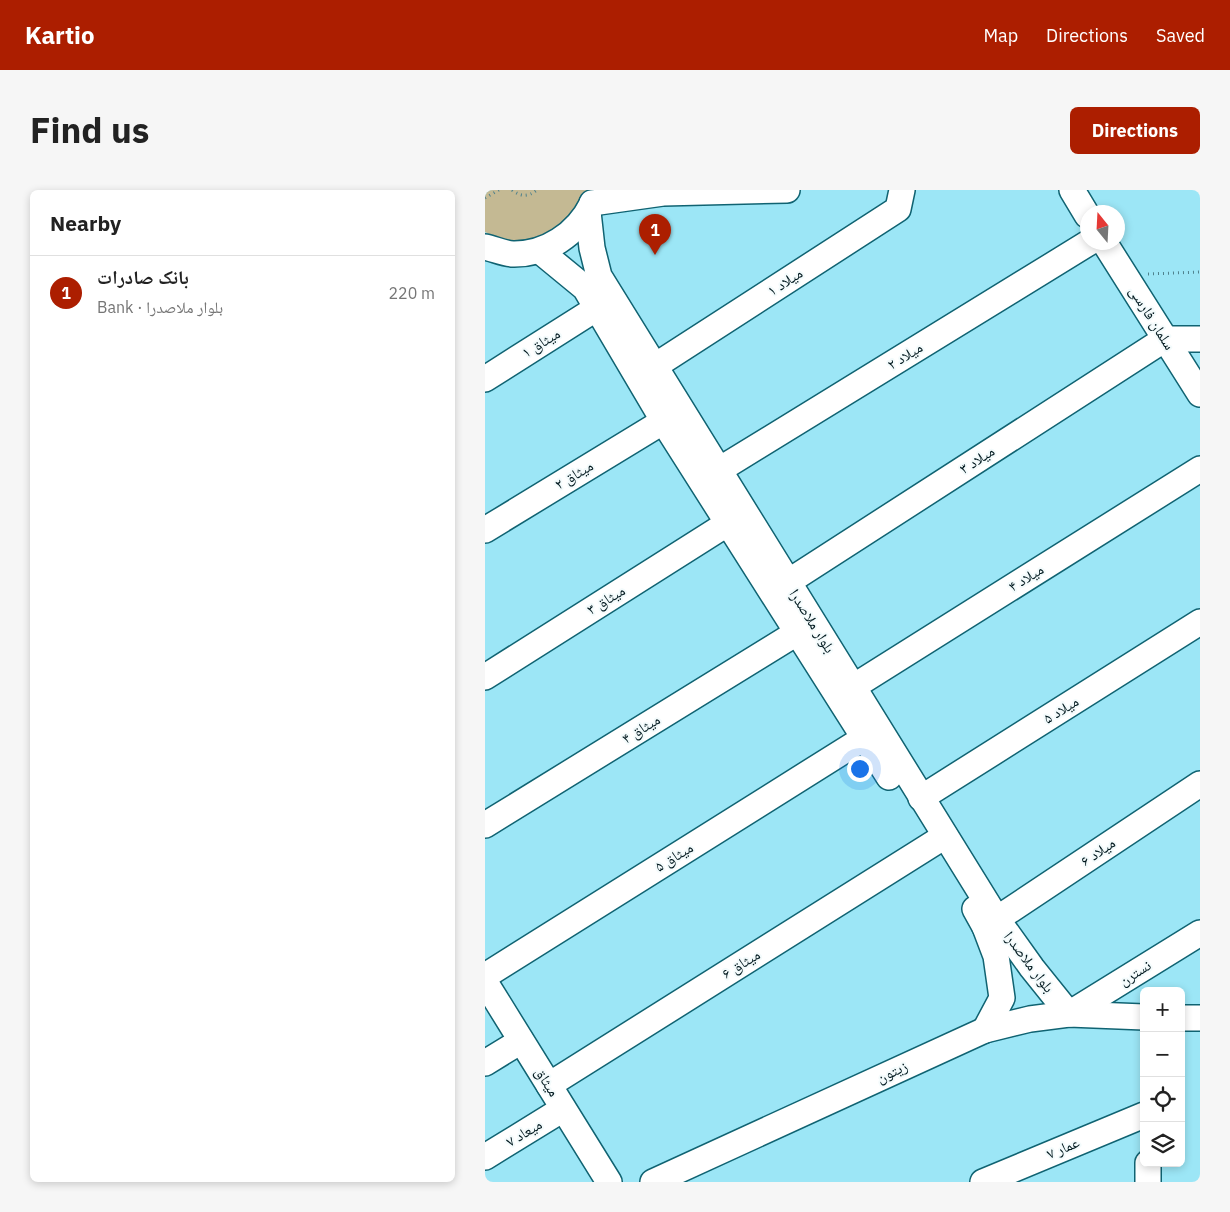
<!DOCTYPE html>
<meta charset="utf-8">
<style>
body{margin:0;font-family:"IBM Plex Sans","Noto Naskh Arabic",sans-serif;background:#f6f6f6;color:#222}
.controls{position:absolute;right:15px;bottom:15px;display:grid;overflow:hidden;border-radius:8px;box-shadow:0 2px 8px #0003}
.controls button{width:45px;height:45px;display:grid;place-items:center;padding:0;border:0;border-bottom:1px solid #e0e0e0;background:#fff;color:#222;font:25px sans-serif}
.compass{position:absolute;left:595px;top:15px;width:45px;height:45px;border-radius:50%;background:#fff;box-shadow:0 2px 8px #0003;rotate:342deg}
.you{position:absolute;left:374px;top:578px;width:18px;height:18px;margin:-12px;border:4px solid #fff;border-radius:50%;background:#1a73e8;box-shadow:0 0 0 8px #1a73e833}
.badge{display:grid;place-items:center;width:32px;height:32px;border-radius:50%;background:#ac1e00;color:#fff;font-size:16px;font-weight:700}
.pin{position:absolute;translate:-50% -41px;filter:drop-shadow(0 1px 2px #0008)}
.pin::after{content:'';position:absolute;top:26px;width:18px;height:15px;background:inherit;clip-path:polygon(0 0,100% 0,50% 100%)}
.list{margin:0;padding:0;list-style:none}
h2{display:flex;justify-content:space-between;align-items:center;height:65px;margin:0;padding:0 20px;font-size:21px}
h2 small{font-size:16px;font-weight:400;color:#767676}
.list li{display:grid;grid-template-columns:32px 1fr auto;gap:15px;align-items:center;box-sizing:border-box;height:75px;padding:0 20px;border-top:1px solid #e0e0e0}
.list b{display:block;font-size:19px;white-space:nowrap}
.list p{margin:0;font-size:16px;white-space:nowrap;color:#767676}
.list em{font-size:16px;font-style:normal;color:#767676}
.icon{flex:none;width:28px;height:28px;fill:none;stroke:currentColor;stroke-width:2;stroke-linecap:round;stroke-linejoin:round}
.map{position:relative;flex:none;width:715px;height:992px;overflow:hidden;border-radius:8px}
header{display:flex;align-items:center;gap:30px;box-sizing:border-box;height:70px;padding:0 25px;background:#ac1e00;color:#fff}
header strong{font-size:24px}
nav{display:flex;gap:28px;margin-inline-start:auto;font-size:18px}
.intro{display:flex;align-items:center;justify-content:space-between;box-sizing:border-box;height:120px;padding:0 30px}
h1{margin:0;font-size:35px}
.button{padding:12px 22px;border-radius:8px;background:#ac1e00;color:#fff;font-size:18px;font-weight:700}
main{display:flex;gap:30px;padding:0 30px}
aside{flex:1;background:#fff;border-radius:8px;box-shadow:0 2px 8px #0003}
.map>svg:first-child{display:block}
</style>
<header>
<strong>Kartio</strong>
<nav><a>Map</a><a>Directions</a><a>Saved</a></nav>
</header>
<div class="intro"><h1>Find us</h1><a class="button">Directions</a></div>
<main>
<aside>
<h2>Nearby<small></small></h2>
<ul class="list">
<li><span class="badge">1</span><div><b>بانک صادرات</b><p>Bank · بلوار ملاصدرا</p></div><em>220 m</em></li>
</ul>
</aside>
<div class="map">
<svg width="715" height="992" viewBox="0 0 715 992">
<rect width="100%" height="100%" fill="#9ce6f6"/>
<path fill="#c4b993" d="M 0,0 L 103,0 L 96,18 L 82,36 L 40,53 L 17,50 L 0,42 Z"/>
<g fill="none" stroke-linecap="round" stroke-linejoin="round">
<g stroke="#106372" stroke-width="28">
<g id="minor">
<path d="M 587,0 L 602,25"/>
<path d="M 107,13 L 178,3 L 302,0"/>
<path d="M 103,22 L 107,58 L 114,86 L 512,729 L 547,778 L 584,824 L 715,743"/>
<path d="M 619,52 L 715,204"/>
<path d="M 0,57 C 9,59 18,63 27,64 C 61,65 92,44 107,14"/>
<path d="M 55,61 L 100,98 L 185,242 L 404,587"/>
<path d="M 170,176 L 413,19 L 417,0"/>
<path d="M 0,189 L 112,118"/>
<path d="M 234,280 L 605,52"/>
<path d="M 0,340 L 192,223"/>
<path d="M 303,392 L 680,149 L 715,149"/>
<path d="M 0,487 L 256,325"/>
<path d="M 368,497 L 715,279"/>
<path d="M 436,608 L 715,432"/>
<path d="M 0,635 L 326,434"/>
<path d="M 490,719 L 500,737 L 511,766 L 517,808 L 500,840"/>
<path d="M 500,737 L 715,594"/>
<path d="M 0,786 L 392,540"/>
<path d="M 0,792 L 124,992"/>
<path d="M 696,828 L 715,828"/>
<path d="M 0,873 L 36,851"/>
<path d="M 64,895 L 460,646"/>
<path d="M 0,967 L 78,919"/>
<path d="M 663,973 L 663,992"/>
<path d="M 168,992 L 500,840 L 545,829 L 584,824 L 659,827"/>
<path d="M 498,992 L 659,925"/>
</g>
</g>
<g stroke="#4f818c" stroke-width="3" stroke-dasharray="1 4" stroke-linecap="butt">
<path d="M 27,0 C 36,7 43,7 52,0"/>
<path d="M 0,8 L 14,0"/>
<path d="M 663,84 L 715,82"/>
</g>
<use href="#minor" stroke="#fff" stroke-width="25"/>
</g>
<g text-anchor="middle" stroke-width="4" stroke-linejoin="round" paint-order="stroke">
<g font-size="15" fill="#00181e" stroke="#f4fbfc">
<text transform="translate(300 92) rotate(-33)" y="5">میلاد ۱</text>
<text transform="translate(667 128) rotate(58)" y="5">سلمان فارسی</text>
<text transform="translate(56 153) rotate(-32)" y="5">میثاق ۱</text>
<text transform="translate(420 166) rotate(-32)" y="5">میلاد ۲</text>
<text transform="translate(492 270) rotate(-33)" y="5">میلاد ۳</text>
<text transform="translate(89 285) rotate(-31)" y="5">میثاق ۲</text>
<text transform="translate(541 388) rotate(-32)" y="5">میلاد ۴</text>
<text transform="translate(121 410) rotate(-32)" y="5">میثاق ۳</text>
<text transform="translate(327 431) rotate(58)" y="5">بلوار ملاصدرا</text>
<text transform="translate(576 520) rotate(-32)" y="5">میلاد ۵</text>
<text transform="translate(156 539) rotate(-32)" y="5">میثاق ۴</text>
<text transform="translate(613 662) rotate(-34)" y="5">میلاد ۶</text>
<text transform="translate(189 667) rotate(-32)" y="5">میثاق ۵</text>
<text transform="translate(544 772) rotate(53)" y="5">بلوار ملاصدرا</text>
<text transform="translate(256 774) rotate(-32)" y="5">میثاق ۶</text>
<text transform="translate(650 783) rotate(-32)" y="5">نسترن</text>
<text transform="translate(407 882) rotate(-25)" y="5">زیتون</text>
<text transform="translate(62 892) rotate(58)" y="5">میثاق</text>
<text transform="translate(39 943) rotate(-31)" y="5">میعاد ۷</text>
<text transform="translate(578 958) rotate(-23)" y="5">عمار ۷</text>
</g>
</g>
</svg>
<div class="controls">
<button>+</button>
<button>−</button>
<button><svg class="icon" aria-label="locate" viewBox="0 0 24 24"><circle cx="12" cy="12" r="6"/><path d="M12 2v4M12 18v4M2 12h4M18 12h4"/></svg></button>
<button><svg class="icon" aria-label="layers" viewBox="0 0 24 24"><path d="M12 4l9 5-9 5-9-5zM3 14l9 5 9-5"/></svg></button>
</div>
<svg class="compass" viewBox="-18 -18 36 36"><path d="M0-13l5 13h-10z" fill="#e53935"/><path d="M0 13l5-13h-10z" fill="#767676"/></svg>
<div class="you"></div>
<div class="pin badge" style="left:170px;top:65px">1</div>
</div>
</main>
